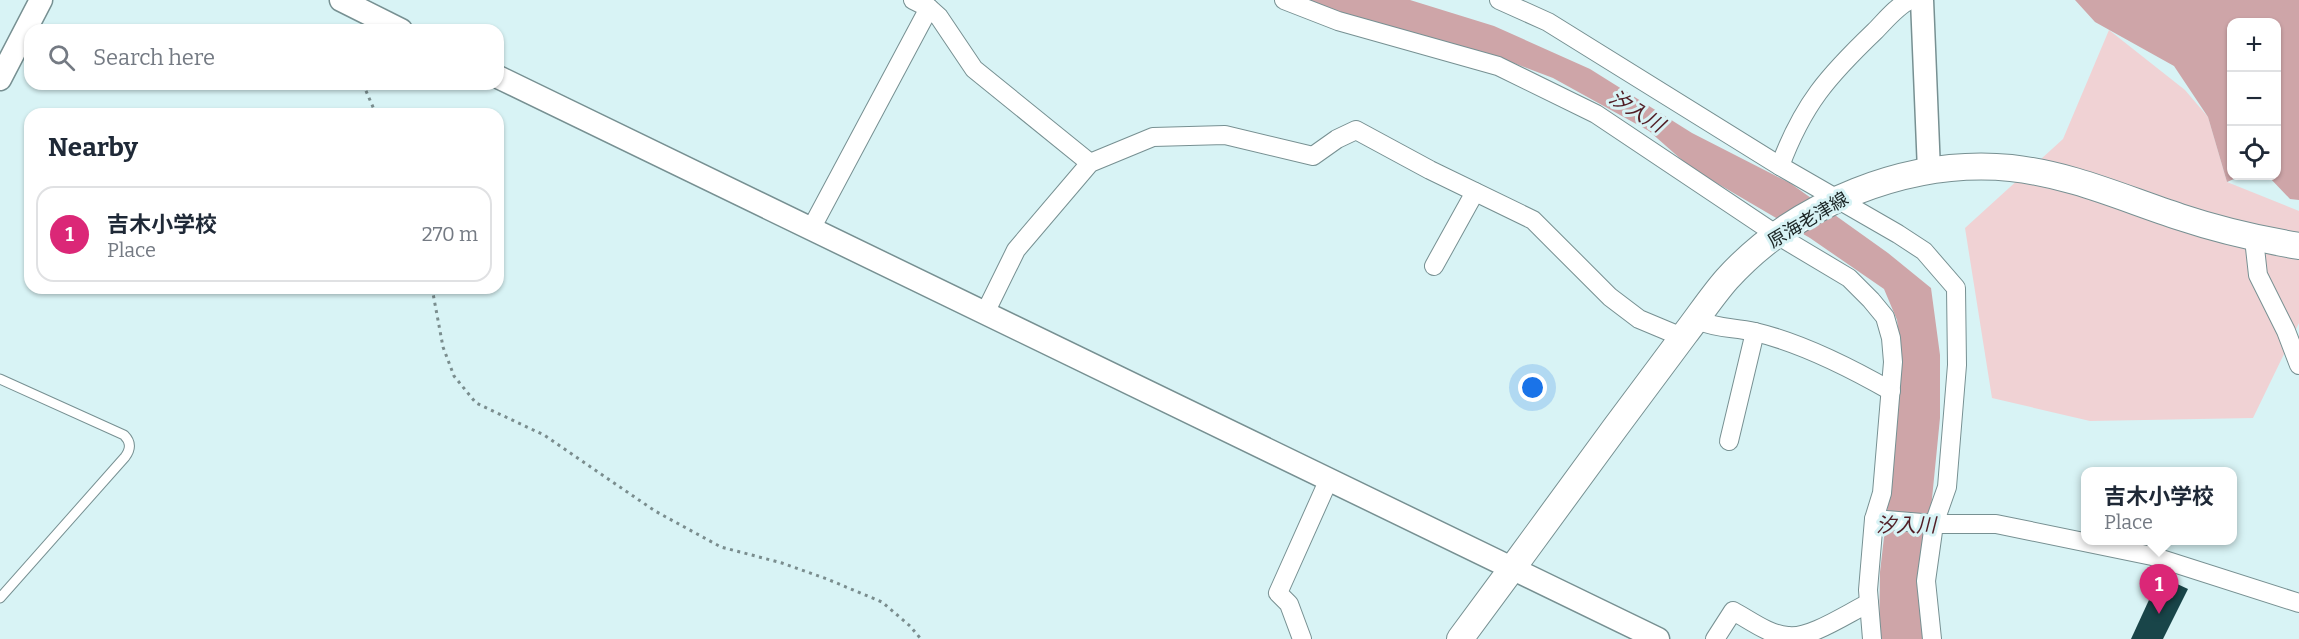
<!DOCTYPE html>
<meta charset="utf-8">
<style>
body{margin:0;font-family:Bitter,"Noto Sans JP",serif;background:#f2f2f3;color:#1f2937}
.controls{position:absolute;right:18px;top:18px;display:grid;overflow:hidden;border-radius:12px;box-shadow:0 2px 4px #0004}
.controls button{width:54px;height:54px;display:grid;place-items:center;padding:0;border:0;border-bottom:2px solid #e0e1e3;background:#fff;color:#1f2937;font:30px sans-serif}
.you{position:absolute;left:1533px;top:388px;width:21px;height:21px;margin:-15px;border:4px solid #fff;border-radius:50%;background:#1a73e8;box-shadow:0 0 0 9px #1a73e833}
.badge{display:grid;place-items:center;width:39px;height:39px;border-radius:50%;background:#db2777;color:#fff;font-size:20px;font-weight:700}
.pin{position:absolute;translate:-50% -50px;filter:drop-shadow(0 2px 3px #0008)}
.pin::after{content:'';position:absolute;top:32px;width:21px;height:18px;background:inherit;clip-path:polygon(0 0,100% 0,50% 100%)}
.popup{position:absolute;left:2081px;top:467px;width:156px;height:78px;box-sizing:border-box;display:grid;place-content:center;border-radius:12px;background:#fff;filter:drop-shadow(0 2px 4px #0005);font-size:20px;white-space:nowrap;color:#747a83}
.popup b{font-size:22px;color:#1f2937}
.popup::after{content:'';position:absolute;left:50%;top:100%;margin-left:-12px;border:12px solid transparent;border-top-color:#fff}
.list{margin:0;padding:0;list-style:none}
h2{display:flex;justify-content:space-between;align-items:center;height:78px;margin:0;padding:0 24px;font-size:26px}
h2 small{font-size:20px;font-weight:400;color:#747a83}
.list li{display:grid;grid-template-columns:39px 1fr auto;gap:18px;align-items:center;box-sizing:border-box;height:96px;margin:0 12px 12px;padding:0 12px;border:2px solid #e0e1e3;border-radius:18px}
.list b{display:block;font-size:22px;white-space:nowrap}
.list p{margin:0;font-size:20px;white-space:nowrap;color:#747a83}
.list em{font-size:20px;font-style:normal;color:#747a83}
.icon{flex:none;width:33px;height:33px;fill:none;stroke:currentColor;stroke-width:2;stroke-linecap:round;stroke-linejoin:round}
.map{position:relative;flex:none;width:2299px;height:639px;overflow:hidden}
.search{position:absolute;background:#fff;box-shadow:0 2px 4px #0004;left:24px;top:24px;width:480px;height:66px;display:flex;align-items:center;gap:15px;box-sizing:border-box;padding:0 21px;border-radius:18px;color:#747a83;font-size:22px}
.panel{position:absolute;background:#fff;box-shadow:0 2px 4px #0004;left:24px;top:108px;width:480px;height:186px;border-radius:18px}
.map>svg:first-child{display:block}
</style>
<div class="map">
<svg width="2299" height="639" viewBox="0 0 2299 639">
<rect width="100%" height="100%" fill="#d8f3f5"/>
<path fill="#f0d2d4" d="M 2109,30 L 2185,90 L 2208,117 L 2227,182 L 2299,211 L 2299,323 L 2253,418 L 2090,421 L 1992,398 L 1965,228 L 2063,139 Z"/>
<g fill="#cea5a8">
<path d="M 1301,0 L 1410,0 L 1494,26 L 1590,69 L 1692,133 L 1790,183 L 1888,253 L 1931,288 L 1940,355 L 1940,418 L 1929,529 L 1926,639 L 1879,639 L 1880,572 L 1895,442 L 1902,362 L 1897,320 L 1884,289 L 1810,238 L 1691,168 L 1649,131 L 1553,78 L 1487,53 L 1355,20 Z"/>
<path d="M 2075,0 L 2299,0 L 2299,200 L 2290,199 L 2268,176 L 2276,176 L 2276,22 L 2232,22 L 2232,176 L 2241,176 L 2227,182 L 2208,117 L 2174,66 L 2095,22 Z"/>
</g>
<path fill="#194549" d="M 2160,576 L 2188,589 L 2163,639 L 2131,639 Z"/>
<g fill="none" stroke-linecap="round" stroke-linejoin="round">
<g stroke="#779092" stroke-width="11">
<path id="service" d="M 0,379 L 124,435 C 131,442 131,449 125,457 L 0,598"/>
</g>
<g stroke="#779092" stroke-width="20">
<g id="minor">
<path d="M 913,0 L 929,8 L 939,17 L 974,69 L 1090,163"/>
<path d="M 1284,0 L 1338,21 L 1498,66 L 1596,114 L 1777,235 L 1849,278 L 1871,300 L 1885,317 L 1891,338 L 1893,362 L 1882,493 L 1874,519 L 1868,590 L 1872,639"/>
<path d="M 1499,0 L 1548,22 L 1780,166 L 1898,234 L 1924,251 L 1956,288 L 1957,365 L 1947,487 L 1934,524 L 1926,581 L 1932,639"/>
<path d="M 1780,166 C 1803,104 1828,76 1875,31 C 1885,21 1897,6 1910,0"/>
<path d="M 811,229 L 929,8"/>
<path d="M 2254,239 L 2258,275 L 2286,331 L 2299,365"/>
<path d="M 1434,266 L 1475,192"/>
<path d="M 985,313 L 1016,250 L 1090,163 L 1153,137 L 1225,135 L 1313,156 L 1337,139 L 1356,130 L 1430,170 L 1533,220 L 1610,297 L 1639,319 L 1682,337"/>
<path d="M 1696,320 C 1719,329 1732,327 1755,332 C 1802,343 1849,367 1891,391"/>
<path d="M 1729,441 L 1755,332"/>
<path d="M 1874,519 L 1934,524 L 1996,524 L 2152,556 L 2299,603"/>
<path d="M 1302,639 L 1289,604 L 1278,593 L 1329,479"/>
<path d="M 1715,639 L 1733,611 C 1750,620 1769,635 1788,636 C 1810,639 1848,613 1869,603"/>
</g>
</g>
<g stroke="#779092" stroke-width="25">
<g id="tertiary">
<path d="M 341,0 L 401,30"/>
<path d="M 1922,0 L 1929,171"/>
<path d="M 498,77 L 1658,639"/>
<path d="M 0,79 L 41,0"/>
</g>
</g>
<g stroke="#779092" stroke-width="28">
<path id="secondary" d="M 1460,639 C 1512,569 1564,498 1615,428 C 1638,397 1662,365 1685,334 C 1699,316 1712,296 1727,279 C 1796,203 1909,158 2011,168 C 2073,175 2122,198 2180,217 C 2219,230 2258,239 2299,246"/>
</g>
<g stroke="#7a8d8e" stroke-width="3" stroke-dasharray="3 4.5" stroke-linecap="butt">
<path d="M 363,84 L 376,114"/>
<path d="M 432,288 L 443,347 L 454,376 L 476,403 L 544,435 L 655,511 L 721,547 L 782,563 L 827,579 L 882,602 L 910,626 L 921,639"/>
</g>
<use href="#service" stroke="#fff" stroke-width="9"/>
<use href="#minor" stroke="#fff" stroke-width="18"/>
<use href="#tertiary" stroke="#fff" stroke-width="22"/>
<use href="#secondary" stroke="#fff" stroke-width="26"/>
</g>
<g text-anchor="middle" stroke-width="6" stroke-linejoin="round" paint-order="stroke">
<g font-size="18" fill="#1a2424" stroke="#d8f3f5">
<text transform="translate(1808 220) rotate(-31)" y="6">原海老津線</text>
</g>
<g font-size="20" font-style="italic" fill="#511d25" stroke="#d8f3f5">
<text transform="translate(1637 111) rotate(32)" y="7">汐入川</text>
<text x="1906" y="532">汐入川</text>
</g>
</g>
</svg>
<div class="controls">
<button>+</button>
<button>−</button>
<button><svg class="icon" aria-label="locate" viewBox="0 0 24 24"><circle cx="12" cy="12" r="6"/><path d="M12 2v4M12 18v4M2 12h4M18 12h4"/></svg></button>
</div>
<div class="you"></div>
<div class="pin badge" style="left:2159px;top:614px">1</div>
<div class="popup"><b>吉木小学校</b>Place</div>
<div class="search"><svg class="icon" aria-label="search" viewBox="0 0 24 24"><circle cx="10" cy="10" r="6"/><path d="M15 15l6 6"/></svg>Search here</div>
<section class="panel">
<h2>Nearby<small></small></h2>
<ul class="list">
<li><span class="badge">1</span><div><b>吉木小学校</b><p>Place</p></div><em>270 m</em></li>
</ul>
</section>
</div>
